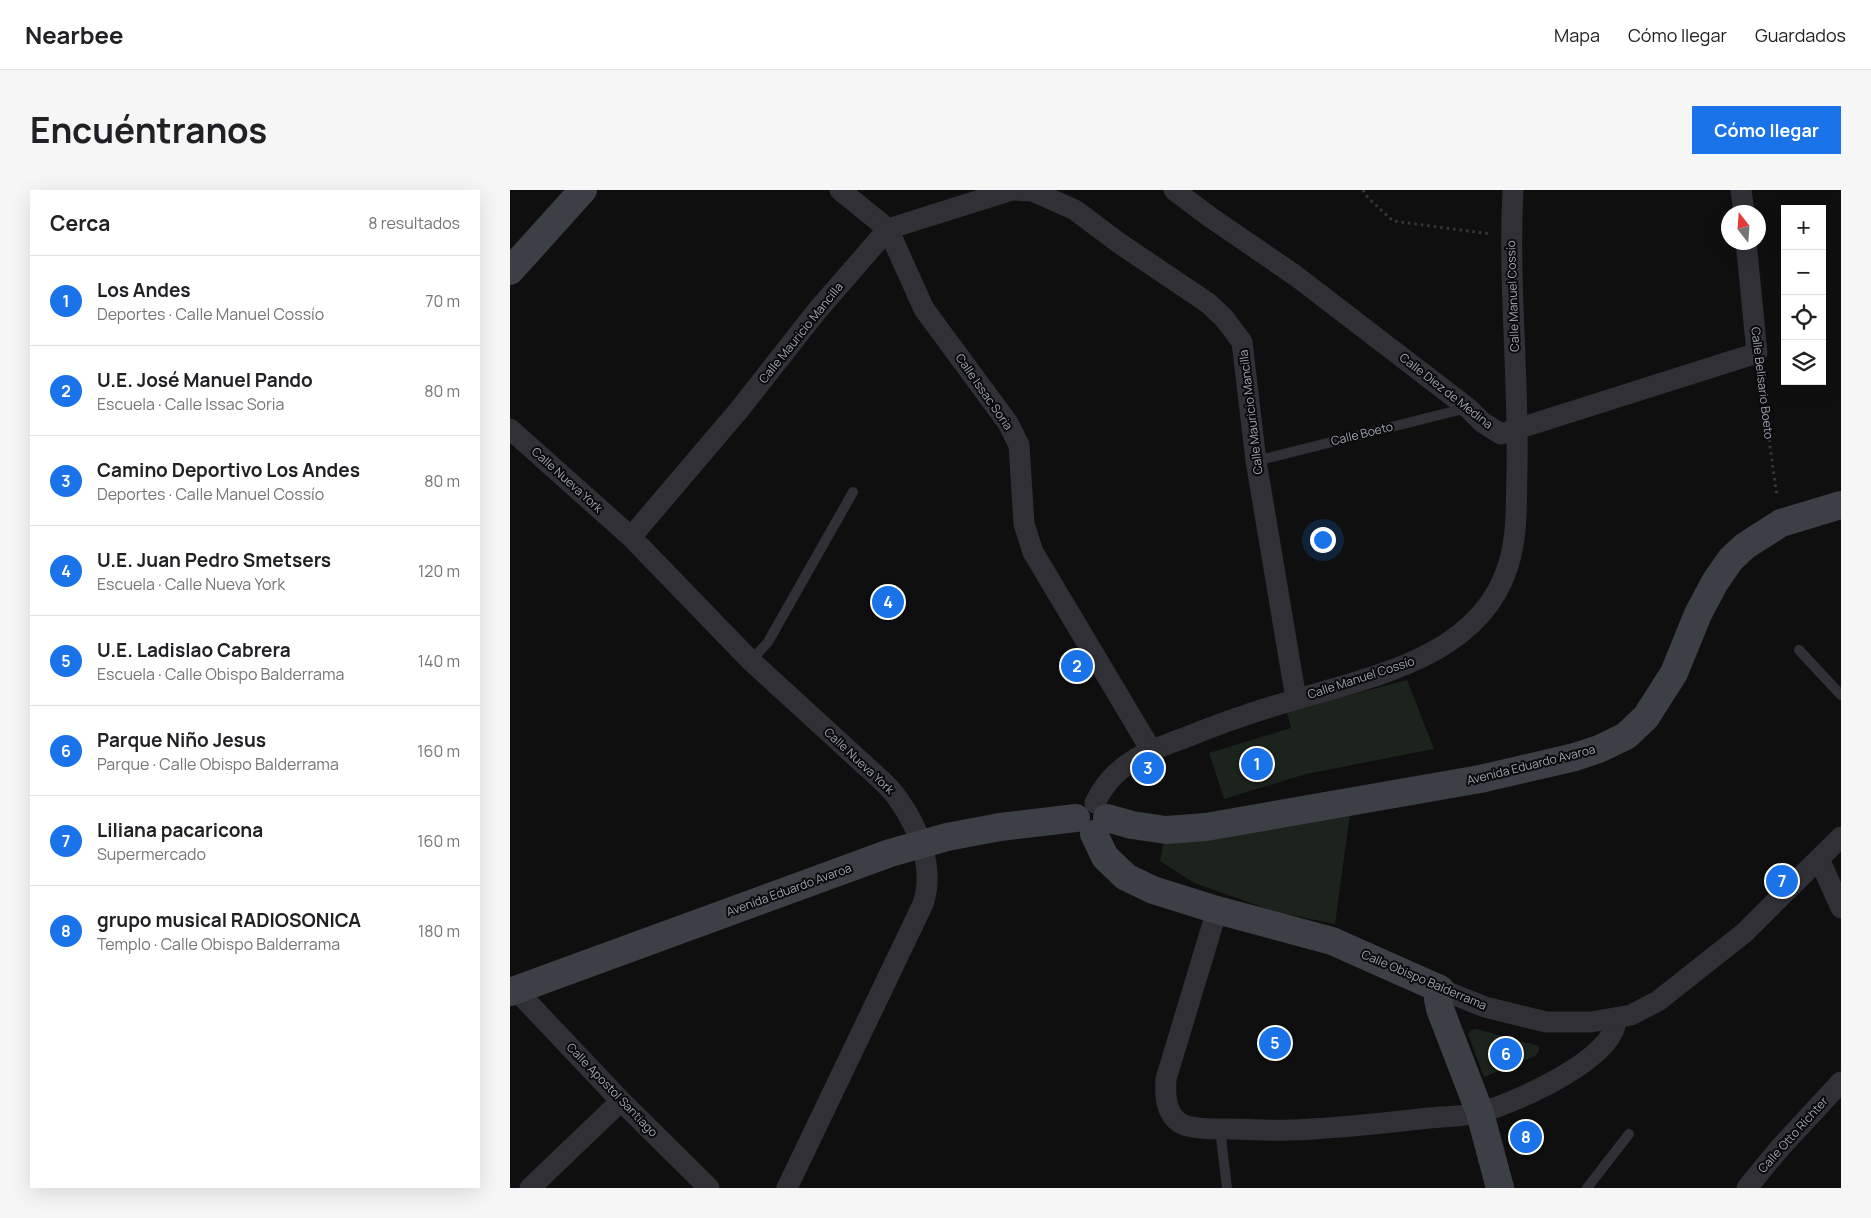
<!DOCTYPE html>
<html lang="es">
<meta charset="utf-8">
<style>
body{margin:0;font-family:Manrope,sans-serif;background:#f6f6f6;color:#202124}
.controls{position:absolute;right:15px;top:15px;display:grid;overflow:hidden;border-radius:0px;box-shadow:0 5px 20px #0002}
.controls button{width:45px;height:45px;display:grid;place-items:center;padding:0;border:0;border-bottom:1px solid #e0e0e0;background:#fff;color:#202124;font:25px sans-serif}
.compass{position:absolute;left:1211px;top:15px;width:45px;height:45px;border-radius:50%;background:#fff;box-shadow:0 5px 20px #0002;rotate:343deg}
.you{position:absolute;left:812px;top:349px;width:18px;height:18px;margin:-12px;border:4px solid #fff;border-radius:50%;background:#1a73e8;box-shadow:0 0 0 8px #1a73e833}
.badge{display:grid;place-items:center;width:32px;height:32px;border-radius:50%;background:#1a73e8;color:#fff;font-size:16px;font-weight:700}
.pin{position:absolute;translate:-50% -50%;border:2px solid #fff;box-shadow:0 1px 5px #0006}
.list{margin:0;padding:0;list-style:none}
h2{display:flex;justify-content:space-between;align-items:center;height:65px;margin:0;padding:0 20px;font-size:21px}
h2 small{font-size:16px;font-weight:400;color:#757577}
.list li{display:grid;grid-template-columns:32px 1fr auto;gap:15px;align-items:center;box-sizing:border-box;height:90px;padding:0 20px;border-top:1px solid #e0e0e0}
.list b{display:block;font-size:19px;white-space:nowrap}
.list p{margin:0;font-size:16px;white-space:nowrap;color:#757577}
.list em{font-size:16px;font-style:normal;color:#757577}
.icon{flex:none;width:28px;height:28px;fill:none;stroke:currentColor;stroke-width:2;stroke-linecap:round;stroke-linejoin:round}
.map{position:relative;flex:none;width:1331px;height:998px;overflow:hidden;border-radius:0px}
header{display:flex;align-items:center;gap:30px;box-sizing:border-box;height:70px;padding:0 25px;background:#fff;border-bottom:1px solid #e0e0e0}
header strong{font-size:24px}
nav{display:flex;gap:28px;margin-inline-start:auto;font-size:18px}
.intro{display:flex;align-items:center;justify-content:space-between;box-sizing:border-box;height:120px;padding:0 30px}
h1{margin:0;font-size:35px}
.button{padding:12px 22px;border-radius:0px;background:#1a73e8;color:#fff;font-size:18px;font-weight:700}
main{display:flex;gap:30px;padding:0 30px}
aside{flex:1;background:#fff;border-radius:0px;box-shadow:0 5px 20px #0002}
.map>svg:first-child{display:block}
</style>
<header>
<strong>Nearbee</strong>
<nav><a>Mapa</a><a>Cómo llegar</a><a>Guardados</a></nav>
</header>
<div class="intro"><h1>Encuéntranos</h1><a class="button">Cómo llegar</a></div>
<main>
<aside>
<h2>Cerca<small>8 resultados</small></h2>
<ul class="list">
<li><span class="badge">1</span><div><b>Los Andes</b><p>Deportes · Calle Manuel Cossío</p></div><em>70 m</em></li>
<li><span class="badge">2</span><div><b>U.E. José Manuel Pando</b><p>Escuela · Calle Issac Soria</p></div><em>80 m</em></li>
<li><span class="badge">3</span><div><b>Camino Deportivo Los Andes</b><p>Deportes · Calle Manuel Cossío</p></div><em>80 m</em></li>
<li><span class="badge">4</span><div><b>U.E. Juan Pedro Smetsers</b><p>Escuela · Calle Nueva York</p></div><em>120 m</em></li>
<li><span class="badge">5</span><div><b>U.E. Ladislao Cabrera</b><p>Escuela · Calle Obispo Balderrama</p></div><em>140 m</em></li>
<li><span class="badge">6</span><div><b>Parque Niño Jesus</b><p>Parque · Calle Obispo Balderrama</p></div><em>160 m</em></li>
<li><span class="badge">7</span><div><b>Liliana pacaricona</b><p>Supermercado</p></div><em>160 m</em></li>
<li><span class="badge">8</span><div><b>grupo musical RADIOSONICA</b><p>Templo · Calle Obispo Balderrama</p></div><em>180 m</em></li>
</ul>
</aside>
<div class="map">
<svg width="1331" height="998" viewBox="0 0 1331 998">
<rect width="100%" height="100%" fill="#0f0f10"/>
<g fill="#1b231c">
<path d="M 897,490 L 924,559 L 796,584 L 714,609 L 699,563 L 781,538 L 777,522 Z"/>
<path d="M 841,617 L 825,734 L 766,722 L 684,693 L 650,671 L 654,650 Z"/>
<path d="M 967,839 L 1029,856 L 1029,861 L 1025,866 L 974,887 L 958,844 L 961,840 Z"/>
</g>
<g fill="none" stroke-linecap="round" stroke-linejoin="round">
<g stroke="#36373d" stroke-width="3" stroke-dasharray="2.5 4" stroke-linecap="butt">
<path d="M 853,0 L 858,8 L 883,31 L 981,44"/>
<path d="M 1250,185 L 1267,307"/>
</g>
<g stroke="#303036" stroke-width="10">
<path d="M 746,271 L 957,218"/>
<path d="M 1289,460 L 1331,505"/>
<path d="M 241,471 L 258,452 L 343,302"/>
<path d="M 710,939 L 717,998"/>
<path d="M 1077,998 L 1119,944"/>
</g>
<g stroke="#303036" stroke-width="21">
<path d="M 330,0 L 378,39 L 414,119 L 498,233 L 509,255 L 514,334 L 523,362 L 641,560"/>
<path d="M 504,0 L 522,1 L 565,20 L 609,53 L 698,113 L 714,128 L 732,152 L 746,271 L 786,509"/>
<path d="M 664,0 L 700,27 L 786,86 L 958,218 L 972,232 L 991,244 L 1247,163 L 1236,52"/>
<path d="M 1231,0 L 1234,22"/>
<path d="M 0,239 L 121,347 L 241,471 L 370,589 C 376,595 383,601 388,609 C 409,638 425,679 413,714 L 277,998"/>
<path d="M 121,347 L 229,220 L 306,122 L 378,39 L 502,0"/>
<path d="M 585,613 C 603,574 636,562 674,548 C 709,534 745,521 781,511 C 861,487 970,467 998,376 C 1008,345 1006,312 1007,280 C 1009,187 998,93 1003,0"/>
<path d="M 1309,669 L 1331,718"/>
<path d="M 707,720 L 656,889 C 655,904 655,923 670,933 C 681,940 709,939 722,939 C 741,939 760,941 779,940 C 826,939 872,933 919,928 C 936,926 955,927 972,922 C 1004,913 1108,868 1106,828"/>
<path d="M 930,799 L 975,817 L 1036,832 L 1081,832 L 1121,825 L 1148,811 L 1234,743 L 1331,647"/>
<path d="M 6,800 L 111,911 L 199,998"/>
<path d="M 20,998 L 111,911"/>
<path d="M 1237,998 L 1269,959 L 1331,892"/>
</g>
<g stroke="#3d3f46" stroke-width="28">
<path d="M 0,81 L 73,0"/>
<path d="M 597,628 L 622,635 L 656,640 L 696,637 L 970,589 L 1065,567 L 1089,559 L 1116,546 L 1136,527 L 1164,483 L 1188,424 L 1205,392 L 1221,369 L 1235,356 L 1271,333 L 1331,315"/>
<path d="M 584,644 L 595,667 L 616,687 L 643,700 L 707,720 L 822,751 L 930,799 L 928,809 L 930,819 L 970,923 L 990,998"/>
<path d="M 0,802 L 380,663 L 437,647 L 490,637 L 566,628"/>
</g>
</g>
<g text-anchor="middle" stroke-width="4" stroke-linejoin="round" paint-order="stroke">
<g font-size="12" fill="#9fa4b3" stroke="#0a0a0b">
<text transform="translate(1003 106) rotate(-92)" y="4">Calle Manuel Cossío</text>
<text transform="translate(291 143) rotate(-51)" y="4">Calle Mauricio Mancilla</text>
<text transform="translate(1252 193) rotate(83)" y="4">Calle Belisario Boeto</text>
<text transform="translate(936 201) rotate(38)" y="4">Calle Diez de Medina</text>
<text transform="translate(474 202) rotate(55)" y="4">Calle Issac Soria</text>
<text transform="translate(741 222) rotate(-97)" y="4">Calle Mauricio Mancilla</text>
<text transform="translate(852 244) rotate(-14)" y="4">Calle Boeto</text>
<text transform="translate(57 290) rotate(42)" y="4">Calle Nueva York</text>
<text transform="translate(851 488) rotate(-18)" y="4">Calle Manuel Cossío</text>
<text transform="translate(349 571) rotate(43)" y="4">Calle Nueva York</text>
<text transform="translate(1021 575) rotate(-14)" y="4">Avenida Eduardo Avaroa</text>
<text transform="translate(279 700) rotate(-20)" y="4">Avenida Eduardo Avaroa</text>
<text transform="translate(914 790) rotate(23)" y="4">Calle Obispo Balderrama</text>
<text transform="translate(102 900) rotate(46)" y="4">Calle Apostol Santiago</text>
<text transform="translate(1283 945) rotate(-48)" y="4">Calle Otto Richter</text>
</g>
</g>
</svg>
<div class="controls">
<button>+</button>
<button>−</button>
<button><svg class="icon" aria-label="locate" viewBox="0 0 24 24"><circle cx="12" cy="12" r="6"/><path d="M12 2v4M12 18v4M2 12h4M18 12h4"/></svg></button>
<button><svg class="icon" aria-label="layers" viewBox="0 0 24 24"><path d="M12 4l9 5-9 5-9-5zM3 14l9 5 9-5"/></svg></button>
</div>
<svg class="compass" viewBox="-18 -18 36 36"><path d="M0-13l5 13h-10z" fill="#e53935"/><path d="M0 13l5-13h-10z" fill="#757577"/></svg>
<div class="you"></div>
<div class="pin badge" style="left:747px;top:574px">1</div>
<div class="pin badge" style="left:567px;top:476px">2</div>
<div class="pin badge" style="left:638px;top:578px">3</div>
<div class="pin badge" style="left:378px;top:412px">4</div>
<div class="pin badge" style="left:765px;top:853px">5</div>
<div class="pin badge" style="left:996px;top:864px">6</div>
<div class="pin badge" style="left:1272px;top:691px">7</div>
<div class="pin badge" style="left:1016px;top:947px">8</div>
</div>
</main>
